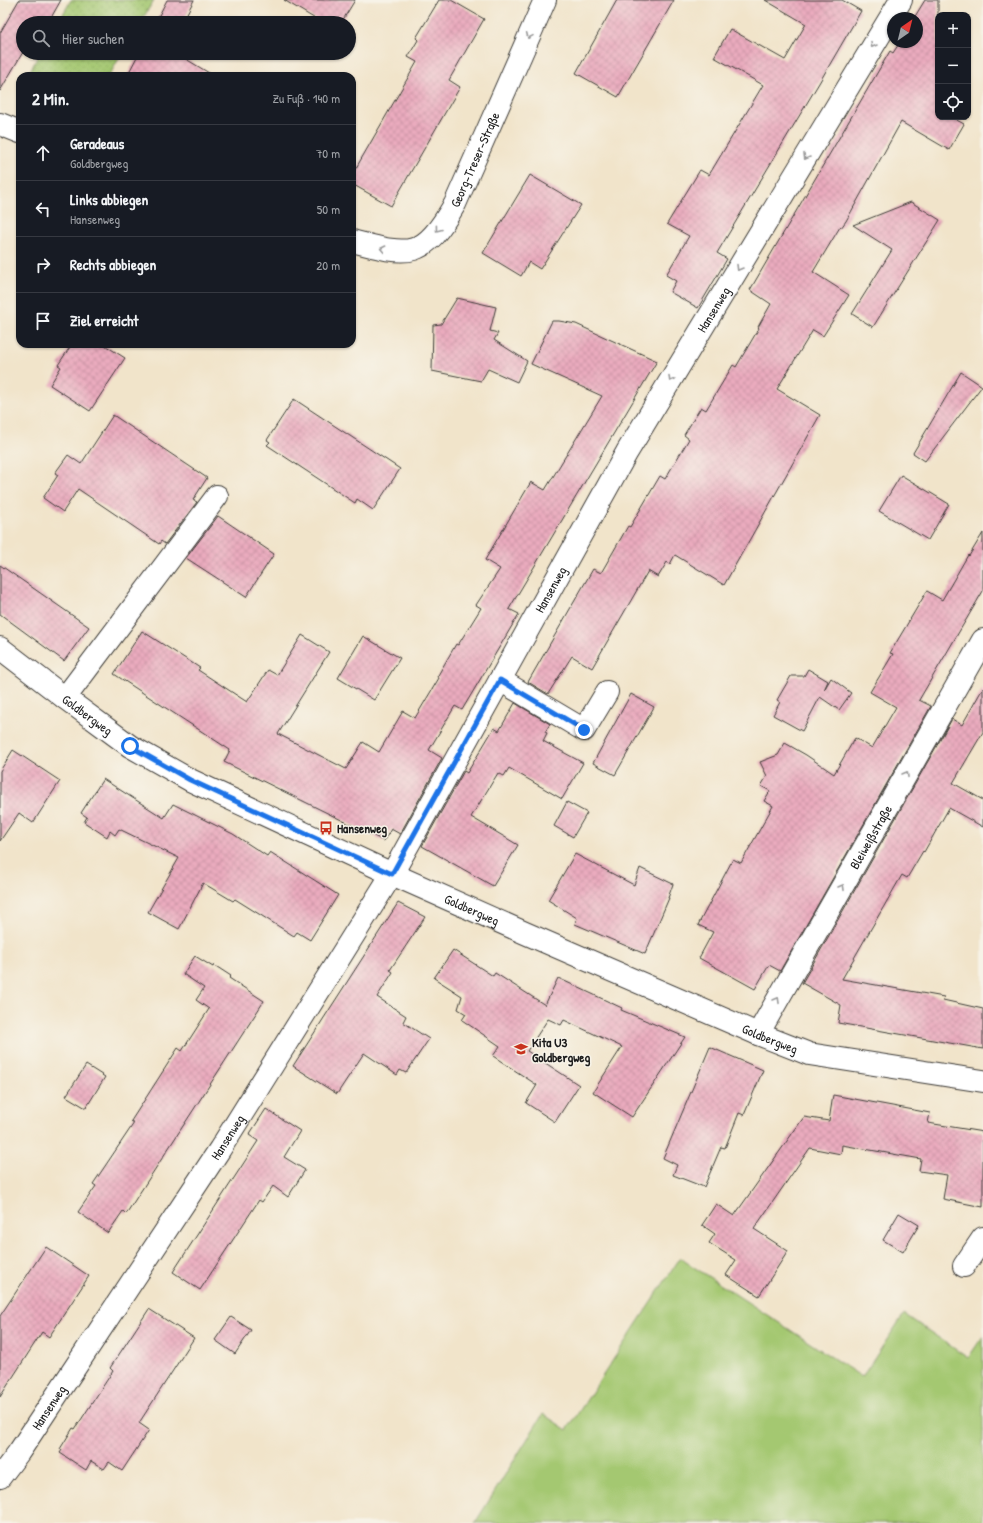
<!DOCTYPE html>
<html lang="de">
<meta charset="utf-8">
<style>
body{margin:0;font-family:"Patrick Hand",sans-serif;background:#242831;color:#f1f3f6}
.controls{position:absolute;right:12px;top:12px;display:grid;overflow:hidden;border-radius:8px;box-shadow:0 1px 3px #0004}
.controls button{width:36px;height:36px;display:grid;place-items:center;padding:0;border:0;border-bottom:1px solid #363941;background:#171b24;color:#f1f3f6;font:20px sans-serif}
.compass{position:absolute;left:887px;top:12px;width:36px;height:36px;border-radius:50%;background:#171b24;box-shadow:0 1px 3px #0004;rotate:35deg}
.stop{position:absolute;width:12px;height:12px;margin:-9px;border:3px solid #1a73e8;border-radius:50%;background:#fff}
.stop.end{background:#1a73e8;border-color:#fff;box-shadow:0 1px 4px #0008}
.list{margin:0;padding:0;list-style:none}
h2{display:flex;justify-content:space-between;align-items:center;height:52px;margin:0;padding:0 16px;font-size:17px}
h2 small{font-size:13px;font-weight:400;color:#9ea1a6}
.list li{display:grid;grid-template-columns:26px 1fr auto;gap:12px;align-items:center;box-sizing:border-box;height:56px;padding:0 16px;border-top:1px solid #363941}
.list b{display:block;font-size:15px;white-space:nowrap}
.list p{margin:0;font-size:13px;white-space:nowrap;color:#9ea1a6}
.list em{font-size:13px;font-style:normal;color:#9ea1a6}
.icon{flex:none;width:22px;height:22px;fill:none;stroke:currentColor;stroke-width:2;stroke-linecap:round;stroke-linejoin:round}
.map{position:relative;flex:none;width:983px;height:1523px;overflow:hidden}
.search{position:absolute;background:#171b24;box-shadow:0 1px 3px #0004;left:16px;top:16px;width:340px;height:44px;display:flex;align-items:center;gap:10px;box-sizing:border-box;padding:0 14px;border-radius:22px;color:#9ea1a6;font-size:15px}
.panel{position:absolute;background:#171b24;box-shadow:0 1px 3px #0004;left:16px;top:72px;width:340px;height:276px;border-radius:12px}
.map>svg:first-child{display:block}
</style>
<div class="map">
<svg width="983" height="1523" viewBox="0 0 983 1523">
<defs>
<pattern id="park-dots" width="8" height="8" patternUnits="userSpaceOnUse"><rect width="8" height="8" fill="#a4c871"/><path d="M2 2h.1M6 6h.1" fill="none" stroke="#8dab61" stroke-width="1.8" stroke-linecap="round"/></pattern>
<pattern id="building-cross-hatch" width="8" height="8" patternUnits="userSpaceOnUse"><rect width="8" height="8" fill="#eaabbe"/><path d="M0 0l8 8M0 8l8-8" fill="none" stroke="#c893a3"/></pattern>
</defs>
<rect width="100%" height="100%" fill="#f7f3e8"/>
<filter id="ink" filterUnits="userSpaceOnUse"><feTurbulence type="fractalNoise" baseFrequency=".025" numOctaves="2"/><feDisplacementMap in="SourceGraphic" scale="8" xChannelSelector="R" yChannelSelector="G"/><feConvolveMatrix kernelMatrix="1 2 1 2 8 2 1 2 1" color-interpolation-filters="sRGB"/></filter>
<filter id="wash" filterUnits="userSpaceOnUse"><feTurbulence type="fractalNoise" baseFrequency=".012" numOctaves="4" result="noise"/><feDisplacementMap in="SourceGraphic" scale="16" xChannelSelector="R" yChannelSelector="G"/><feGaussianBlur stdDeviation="0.9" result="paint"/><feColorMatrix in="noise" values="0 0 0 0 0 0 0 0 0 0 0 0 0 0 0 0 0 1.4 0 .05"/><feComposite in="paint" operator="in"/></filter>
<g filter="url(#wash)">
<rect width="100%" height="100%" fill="#f1e4ca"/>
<path fill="#a4c871" stroke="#607246" d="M 680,1258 L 862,1377 L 904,1314 L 968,1358 L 983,1336 L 983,1523 L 475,1523 L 543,1414 L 567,1430 Z"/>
<g fill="url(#park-dots)" stroke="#607246">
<path d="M 71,0 L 154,0 L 140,23 L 58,23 Z"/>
<path d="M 40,53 L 122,53 L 109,76 L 27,76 Z"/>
</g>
<g id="blocks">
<g fill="url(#building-cross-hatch)">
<path d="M 19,0 L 61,0 L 48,23 L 23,23 L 23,52 L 0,91 L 0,33 Z"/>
<path d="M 167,0 L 194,0 L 182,23 L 155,23 Z"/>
<path d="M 284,0 L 355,0 L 341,23 L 322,23 Z"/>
<path d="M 439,0 L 451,0 L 484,19 L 449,80 L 460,87 L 391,206 L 352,184 L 352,175 L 417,62 L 408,57 L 418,40 L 416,38 Z"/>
<path d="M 617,0 L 674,0 L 618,97 L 576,73 Z"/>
<path d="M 765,0 L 842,0 L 861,11 L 819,83 L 717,253 L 727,259 L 698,308 L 670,292 L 676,281 L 666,275 L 689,236 L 667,224 L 700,170 L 709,175 L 763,85 L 714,57 L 730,29 L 785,60 L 806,24 Z"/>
<path d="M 925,0 L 938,0 L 938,117 L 951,117 L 964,124 L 949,150 L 901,122 L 846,221 L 841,228 L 840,227 L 813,272 L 849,295 L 823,336 L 813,330 L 777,389 L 820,415 L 724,585 L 675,555 L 670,564 L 667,562 L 658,577 L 648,571 L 592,668 L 572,656 L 548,694 L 528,682 L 593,569 L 601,573 L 628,526 L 630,527 L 660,476 L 665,479 L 689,439 L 684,435 L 701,407 L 706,410 L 733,365 L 736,367 L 759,328 L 758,327 L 771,304 L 750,290 L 890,51 L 893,53 L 900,42 L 917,42 L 917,18 L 914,18 Z"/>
<path d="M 139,53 L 176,53 L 214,76 L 127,76 Z"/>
<path d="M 530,175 L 581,205 L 540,269 L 529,262 L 521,276 L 483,253 Z"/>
<path d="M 911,202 L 940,220 L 873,327 L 852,314 L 892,250 L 853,225 Z"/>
<path d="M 457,298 L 496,307 L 490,331 L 498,333 L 494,340 L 527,361 L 517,382 L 488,369 L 481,381 L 432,371 L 433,325 L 441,324 Z"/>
<path d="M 552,321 L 559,321 L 576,324 L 657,361 L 509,609 L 519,614 L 462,710 L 455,706 L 429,750 L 442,758 L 400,834 L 391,829 L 384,841 L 224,762 L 230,750 L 114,674 L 142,631 L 200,668 L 198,670 L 247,702 L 268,670 L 277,675 L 302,635 L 329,652 L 278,734 L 346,769 L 363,742 L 379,752 L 403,711 L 415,718 L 439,678 L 437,677 L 456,644 L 458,645 L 481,608 L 476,605 L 500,569 L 485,560 L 531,482 L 545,490 L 602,396 L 531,364 Z"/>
<path d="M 72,344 L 103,344 L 125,358 L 90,411 L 50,385 L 61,367 L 58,365 Z"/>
<path d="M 961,372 L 982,386 L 925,461 L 913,453 Z"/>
<path d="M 294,399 L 400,469 L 373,510 L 357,499 L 355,503 L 267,445 L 270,442 L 267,440 Z"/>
<path d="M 113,415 L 207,478 L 193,500 L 197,502 L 165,544 L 161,541 L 159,544 L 78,489 L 63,512 L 43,498 L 58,475 L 55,473 L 68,455 L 81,464 Z"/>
<path d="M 901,475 L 949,504 L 928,540 L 879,511 Z"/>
<path d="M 218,516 L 274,554 L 246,597 L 186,558 Z"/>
<path d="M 983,533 L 983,591 L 919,700 L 931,706 L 780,971 L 769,965 L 755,989 L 699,958 L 713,932 L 698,925 L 733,859 L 741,863 L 773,806 L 764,801 L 770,791 L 761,786 L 767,776 L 760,762 L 778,755 L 785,743 L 806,755 L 834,774 L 855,738 L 872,748 L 896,707 L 870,692 L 893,654 L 890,653 L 927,591 L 942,600 L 968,555 L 969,556 Z"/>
<path d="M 0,565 L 89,627 L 64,661 L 0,614 Z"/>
<path d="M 363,636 L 400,658 L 374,700 L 338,678 Z"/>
<path d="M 808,669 L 828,681 L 824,690 L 831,678 L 851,693 L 839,710 L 820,697 L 802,731 L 773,715 L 780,702 L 777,700 L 791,676 L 804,676 Z"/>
<path d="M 983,688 L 983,732 L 953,783 L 983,800 L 983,827 L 949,808 L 924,852 L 923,851 L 907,878 L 902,875 L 842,979 L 944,997 L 943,1000 L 983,1009 L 983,1049 L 838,1023 L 841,1005 L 802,983 L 952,719 L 962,725 Z"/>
<path d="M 631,694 L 654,707 L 615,775 L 593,763 Z"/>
<path d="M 515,703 L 550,724 L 545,732 L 547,733 L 543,741 L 583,763 L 562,799 L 509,768 L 504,776 L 498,773 L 471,817 L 518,845 L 493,886 L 422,846 L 464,771 L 467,773 L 494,728 L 499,731 Z"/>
<path d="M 13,750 L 60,781 L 33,823 L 19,813 L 0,841 L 0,771 Z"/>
<path d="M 103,779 L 164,818 L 173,804 L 233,834 L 267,856 L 270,852 L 338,895 L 310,940 L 297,932 L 294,936 L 235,899 L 233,901 L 203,883 L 179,929 L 148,912 L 179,858 L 119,829 L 115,835 L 110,831 L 107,837 L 84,822 L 87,817 L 81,813 Z"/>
<path d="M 567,802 L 587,813 L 573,837 L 554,826 Z"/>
<path d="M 575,854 L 634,885 L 640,868 L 673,884 L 668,898 L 669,898 L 645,954 L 575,924 L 577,918 L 548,900 Z"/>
<path d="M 398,903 L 425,917 L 390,970 L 393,972 L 377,997 L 406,1016 L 403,1022 L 429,1039 L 406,1073 L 400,1070 L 397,1075 L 364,1053 L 337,1094 L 293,1066 Z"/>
<path d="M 453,950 L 493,976 L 495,973 L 545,1005 L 558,978 L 622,1008 L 621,1010 L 685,1037 L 632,1117 L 593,1092 L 622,1047 L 564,1020 L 561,1025 L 548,1019 L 527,1051 L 579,1085 L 555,1122 L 526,1103 L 537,1085 L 493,1056 L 500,1046 L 462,1020 L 466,1014 L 458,1009 L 462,996 L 434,978 Z"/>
<path d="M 195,956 L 213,967 L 214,965 L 231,976 L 229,978 L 264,1001 L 126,1214 L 123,1211 L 108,1233 L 78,1212 L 96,1186 L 93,1184 L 134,1123 L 131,1121 L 178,1048 L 182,1051 L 209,1009 L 196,1000 L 204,988 L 183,974 Z"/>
<path d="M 710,1047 L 763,1070 L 744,1115 L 739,1113 L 725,1148 L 721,1147 L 704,1187 L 673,1175 L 677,1165 L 663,1158 Z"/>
<path d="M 86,1065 L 105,1077 L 86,1108 L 66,1096 Z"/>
<path d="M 833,1095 L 930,1113 L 928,1123 L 983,1132 L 983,1207 L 943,1199 L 947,1175 L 919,1171 L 921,1159 L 842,1145 L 841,1154 L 810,1148 L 754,1229 L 788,1251 L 759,1296 L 726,1275 L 736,1260 L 709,1243 L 715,1234 L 702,1225 L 716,1204 L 734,1216 L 804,1117 L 829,1121 Z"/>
<path d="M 266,1109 L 300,1131 L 284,1157 L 305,1170 L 288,1197 L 273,1186 L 262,1202 L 259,1200 L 200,1290 L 173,1272 L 258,1141 L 249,1135 Z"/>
<path d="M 899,1213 L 919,1225 L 903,1252 L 883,1240 Z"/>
<path d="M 46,1247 L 89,1276 L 49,1337 L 42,1332 L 0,1397 L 0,1316 Z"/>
<path d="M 149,1309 L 194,1338 L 139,1423 L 149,1430 L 122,1471 L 109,1462 L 104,1469 L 91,1461 L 86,1470 L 60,1453 L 62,1450 L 60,1449 L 73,1428 L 75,1429 L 113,1371 L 110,1368 Z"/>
<path d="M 231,1317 L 251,1330 L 235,1354 L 215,1340 Z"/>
</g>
</g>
</g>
<g filter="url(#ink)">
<use href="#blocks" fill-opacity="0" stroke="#3c3a36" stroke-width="1"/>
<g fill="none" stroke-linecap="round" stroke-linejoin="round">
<g stroke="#3c3a36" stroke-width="24">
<g id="minor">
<path d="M 0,124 L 20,132"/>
<path id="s1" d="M 352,241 C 411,256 422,260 455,204 L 545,0"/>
<path id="s2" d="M 0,648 L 65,698 L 130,746 L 190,780 L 392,874 L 525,933 L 758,1034 L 809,1054 L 983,1081"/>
<path d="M 500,680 L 584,730 L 607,692"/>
<path d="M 65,698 L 217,496"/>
<path id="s3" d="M 758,1034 L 983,640"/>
<path d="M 964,1266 L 983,1238"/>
<path id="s4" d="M 0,1477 L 19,1452 L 220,1149 L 392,874 L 627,452 L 901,0"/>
</g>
</g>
<use href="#minor" stroke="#fff" stroke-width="22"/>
</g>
<defs><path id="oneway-chevron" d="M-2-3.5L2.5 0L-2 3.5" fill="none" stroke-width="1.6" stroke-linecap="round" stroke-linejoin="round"/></defs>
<g stroke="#999">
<use href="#oneway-chevron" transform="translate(529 36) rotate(114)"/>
<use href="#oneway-chevron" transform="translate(873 45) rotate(121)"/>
<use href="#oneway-chevron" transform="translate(806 157) rotate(121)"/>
<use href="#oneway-chevron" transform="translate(438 229) rotate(127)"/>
<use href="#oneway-chevron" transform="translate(383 249) rotate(-168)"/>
<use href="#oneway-chevron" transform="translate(739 268) rotate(121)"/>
<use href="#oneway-chevron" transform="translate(671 379) rotate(121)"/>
<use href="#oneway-chevron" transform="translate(906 774) rotate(-60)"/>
<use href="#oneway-chevron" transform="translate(842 887) rotate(-60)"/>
<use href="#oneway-chevron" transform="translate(777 1000) rotate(-60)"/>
</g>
</g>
<g fill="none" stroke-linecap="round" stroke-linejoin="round" filter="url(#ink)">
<path stroke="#1a73e8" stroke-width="5" d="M 130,746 L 190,780 L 392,874 L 500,680 L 584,730"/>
</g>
<defs>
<g id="bus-bare" transform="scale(1.08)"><path d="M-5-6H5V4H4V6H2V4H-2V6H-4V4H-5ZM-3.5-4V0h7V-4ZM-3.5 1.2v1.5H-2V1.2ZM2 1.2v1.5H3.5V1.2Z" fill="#c8321e" stroke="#f7f3e8" stroke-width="2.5" paint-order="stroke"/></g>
<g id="school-bare" transform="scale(1.08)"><path d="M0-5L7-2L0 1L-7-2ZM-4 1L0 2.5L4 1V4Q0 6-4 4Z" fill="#c8321e" stroke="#f7f3e8" stroke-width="2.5" paint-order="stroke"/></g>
</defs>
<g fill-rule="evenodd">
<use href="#bus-bare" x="326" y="828"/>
<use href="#school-bare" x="521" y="1049"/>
</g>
<g text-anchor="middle" stroke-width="3" stroke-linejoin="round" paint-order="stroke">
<g font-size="13" fill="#1c1c1c" stroke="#f7f3e8">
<text dy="5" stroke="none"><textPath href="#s1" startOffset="174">Georg-Treser-Straße</textPath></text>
<text dy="5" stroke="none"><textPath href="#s4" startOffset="1369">Hansenweg</textPath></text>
<text dy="5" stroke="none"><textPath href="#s4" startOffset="1045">Hansenweg</textPath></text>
<text dy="5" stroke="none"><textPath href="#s2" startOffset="110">Goldbergweg</textPath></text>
<text dy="5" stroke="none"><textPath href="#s3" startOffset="227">Bleiweißstraße</textPath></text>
<text dy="5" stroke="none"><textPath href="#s2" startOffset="542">Goldbergweg</textPath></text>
<text dy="5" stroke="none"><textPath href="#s2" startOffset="867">Goldbergweg</textPath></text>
<text dy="5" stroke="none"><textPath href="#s4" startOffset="409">Hansenweg</textPath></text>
<text dy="5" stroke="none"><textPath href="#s4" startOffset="85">Hansenweg</textPath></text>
</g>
<g font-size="13" font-weight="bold" fill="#1c1c1c" stroke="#f7f3e8" text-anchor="start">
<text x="337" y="833">Hansenweg</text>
<text x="532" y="1047">Kita U3<tspan x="532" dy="15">Goldbergweg</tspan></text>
</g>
</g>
</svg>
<div class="controls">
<button>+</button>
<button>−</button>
<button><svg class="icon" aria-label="locate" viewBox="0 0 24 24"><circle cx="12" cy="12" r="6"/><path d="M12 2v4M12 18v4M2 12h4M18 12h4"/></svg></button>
</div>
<svg class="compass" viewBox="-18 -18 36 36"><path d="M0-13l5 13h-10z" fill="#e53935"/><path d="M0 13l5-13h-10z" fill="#9ea1a6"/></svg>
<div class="stop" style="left:130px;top:746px"></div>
<div class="stop end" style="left:584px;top:730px"></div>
<div class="search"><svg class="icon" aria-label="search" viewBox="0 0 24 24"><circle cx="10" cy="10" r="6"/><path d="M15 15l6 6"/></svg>Hier suchen</div>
<section class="panel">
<h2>2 Min.<small>Zu Fuß · 140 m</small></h2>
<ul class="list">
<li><svg class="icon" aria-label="ahead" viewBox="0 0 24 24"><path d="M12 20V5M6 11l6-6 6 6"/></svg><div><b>Geradeaus</b><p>Goldbergweg</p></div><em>70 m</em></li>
<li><svg class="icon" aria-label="left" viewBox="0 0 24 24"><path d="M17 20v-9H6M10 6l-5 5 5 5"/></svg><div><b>Links abbiegen</b><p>Hansenweg</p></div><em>50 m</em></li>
<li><svg class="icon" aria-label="right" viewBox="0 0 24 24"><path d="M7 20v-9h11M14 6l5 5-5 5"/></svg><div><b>Rechts abbiegen</b></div><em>20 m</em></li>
<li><svg class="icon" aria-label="arrive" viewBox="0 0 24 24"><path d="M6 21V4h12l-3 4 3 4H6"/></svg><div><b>Ziel erreicht</b></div></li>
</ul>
</section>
</div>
